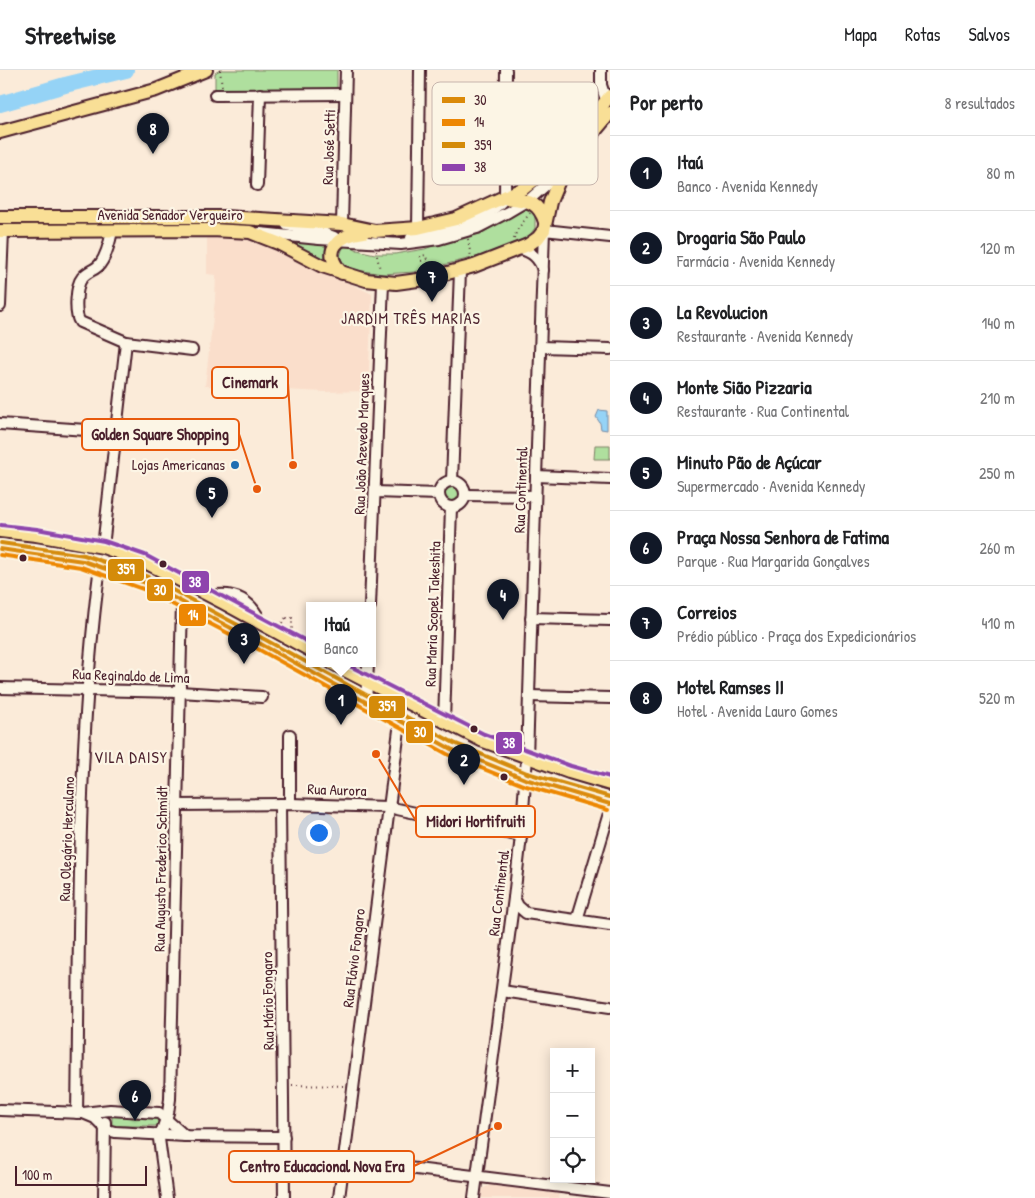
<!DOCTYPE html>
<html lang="pt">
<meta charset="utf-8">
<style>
body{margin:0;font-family:"Patrick Hand",sans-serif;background:#f6f6f6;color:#202124}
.controls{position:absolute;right:15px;bottom:15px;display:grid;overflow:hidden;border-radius:0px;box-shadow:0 2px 12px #0003}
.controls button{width:45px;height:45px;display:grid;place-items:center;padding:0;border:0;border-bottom:1px solid #e0e0e0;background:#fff;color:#202124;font:25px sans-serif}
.scale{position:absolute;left:15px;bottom:12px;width:132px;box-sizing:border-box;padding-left:5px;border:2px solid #4a1f2b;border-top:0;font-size:14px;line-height:18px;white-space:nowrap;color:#4a1f2b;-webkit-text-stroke:4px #fcf5e5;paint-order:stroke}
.you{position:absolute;left:318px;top:762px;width:18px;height:18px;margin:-12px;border:4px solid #fff;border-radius:50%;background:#1a73e8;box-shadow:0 0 0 8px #1a73e833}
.badge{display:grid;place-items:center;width:32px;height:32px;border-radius:50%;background:#111827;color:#fff;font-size:16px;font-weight:700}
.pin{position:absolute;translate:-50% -41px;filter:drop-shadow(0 1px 2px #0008)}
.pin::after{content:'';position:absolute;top:26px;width:18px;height:15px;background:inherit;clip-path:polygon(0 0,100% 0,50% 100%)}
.popup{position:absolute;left:306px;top:532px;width:70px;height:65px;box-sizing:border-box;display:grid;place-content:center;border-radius:0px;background:#fff;filter:drop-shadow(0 1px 4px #0005);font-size:16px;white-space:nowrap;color:#757577}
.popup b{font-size:19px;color:#202124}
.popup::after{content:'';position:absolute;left:50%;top:100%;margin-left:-10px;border:10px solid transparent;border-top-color:#fff}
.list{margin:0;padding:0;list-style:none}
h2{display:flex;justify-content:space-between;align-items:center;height:65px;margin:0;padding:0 20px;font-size:21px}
h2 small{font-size:16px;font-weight:400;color:#757577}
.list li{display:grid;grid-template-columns:32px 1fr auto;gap:15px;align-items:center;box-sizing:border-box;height:75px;padding:0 20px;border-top:1px solid #e0e0e0}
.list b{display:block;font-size:19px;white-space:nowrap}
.list p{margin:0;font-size:16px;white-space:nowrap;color:#757577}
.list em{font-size:16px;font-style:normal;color:#757577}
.icon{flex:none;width:28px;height:28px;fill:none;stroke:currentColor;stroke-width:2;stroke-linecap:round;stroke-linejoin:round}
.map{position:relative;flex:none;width:610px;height:1128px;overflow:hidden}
header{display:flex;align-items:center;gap:30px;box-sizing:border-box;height:70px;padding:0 25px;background:#fff;border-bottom:1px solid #e0e0e0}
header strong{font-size:24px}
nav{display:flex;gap:28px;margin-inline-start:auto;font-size:18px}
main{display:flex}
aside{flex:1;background:#fff}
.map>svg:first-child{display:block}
</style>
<header>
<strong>Streetwise</strong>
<nav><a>Mapa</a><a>Rotas</a><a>Salvos</a></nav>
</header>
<main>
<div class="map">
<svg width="610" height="1128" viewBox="0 0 610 1128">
<rect width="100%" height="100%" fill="#fbebd9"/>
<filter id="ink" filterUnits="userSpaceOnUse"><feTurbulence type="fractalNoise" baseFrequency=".02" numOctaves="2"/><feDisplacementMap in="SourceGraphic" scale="10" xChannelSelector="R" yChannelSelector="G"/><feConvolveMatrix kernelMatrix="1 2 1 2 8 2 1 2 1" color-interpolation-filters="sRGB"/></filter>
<g filter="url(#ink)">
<g fill="#fadecb">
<path d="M 207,165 L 249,170 L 309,194 L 372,224 L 368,321 L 325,322 L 205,316 L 215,230 L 216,205 L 207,204 Z"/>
<path d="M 490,1115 L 559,1124 L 558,1128 L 480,1128 L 482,1119 Z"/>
</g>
<g fill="#afdf9e" stroke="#7c7f64">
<path d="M 220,0 L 337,0 L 337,20 L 215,20 L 215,3 Z"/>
<path d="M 523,138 L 529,138 L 535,145 L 535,158 L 529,166 L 521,170 L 480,186 L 414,202 L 383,204 L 350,199 L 344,195 L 340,186 L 343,177 L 349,174 L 357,180 L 375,184 L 395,184 L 425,179 L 452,168 L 481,164 Z"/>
<path d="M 276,168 L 326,171 L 324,193 Z"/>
<path d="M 595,375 L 610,375 L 610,389 L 594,389 Z"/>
<circle cx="452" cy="424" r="10"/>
<rect x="112" y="1046" width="46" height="10"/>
</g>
<path fill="#95d3f6" stroke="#778ba5" d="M 599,340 L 607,341 L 607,360 L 601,359 L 600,353 L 596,347 Z"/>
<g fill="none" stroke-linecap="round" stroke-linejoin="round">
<path stroke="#95d3f6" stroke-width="16" d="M 0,34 L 65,15 L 126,0"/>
<g stroke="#4a1f2b" stroke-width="14">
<g id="minor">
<path d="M 601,0 L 601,15 L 606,30"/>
<path d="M 215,25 L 345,24"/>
<path d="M 257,115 L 260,24"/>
<path d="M 342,154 L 346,0"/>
<path d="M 287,155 L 320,162 L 334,167"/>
<path d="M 418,158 L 420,0"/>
<path d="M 112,161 C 110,171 107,185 100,194 C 96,200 87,201 82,208 C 76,215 74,244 80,252 L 126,272 L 192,280"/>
<path d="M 260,163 L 319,169 L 401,174 L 439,169 L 477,158 L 508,142 L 530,129 L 562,101"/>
<path d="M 411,168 C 441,161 486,152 505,128 L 506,0"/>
<path d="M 520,179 C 532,182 539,188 543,200"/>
<path d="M 0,236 L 3,161"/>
<path d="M 541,277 L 610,279"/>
<path d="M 0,354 L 115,362 L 181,369"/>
<path d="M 536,406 L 610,409"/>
<path d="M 452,411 L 460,201"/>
<circle cx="452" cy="424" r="13"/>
<path d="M 375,422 L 439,424"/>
<path d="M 465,425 L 535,426"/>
<path d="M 103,477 L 126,272"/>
<path d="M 211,526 C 235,521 252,531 261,553"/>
<path d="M 370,536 L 383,213"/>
<path d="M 531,548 L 610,550"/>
<path d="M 0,618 L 179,622 L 262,627"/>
<path d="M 529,626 L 610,628"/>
<path d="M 366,633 L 368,594"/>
<path d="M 444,652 L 451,437"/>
<path d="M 280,734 L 284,1128"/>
<path d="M 290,734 L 290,665"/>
<path d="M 178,735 L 290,734 L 388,737 L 521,766"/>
<path d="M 514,828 L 518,836 L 526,843 L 610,855"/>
<path d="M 577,850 L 610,740"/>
<path d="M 502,921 L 610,937"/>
<path d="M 0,1040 L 83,1043 L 110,1040 L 159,1043 L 185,1066"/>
<path d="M 77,1043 C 80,861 76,677 100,496"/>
<path d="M 83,1043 L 95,1048 L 107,1060 L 115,1062 L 185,1066 L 284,1067"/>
<path d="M 344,1090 L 610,1123"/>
<path d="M 104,1128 L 105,1052"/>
<path d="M 167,1128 L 159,1069 L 168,1043 L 170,1029 L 182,532"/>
<path d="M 339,1128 L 400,652"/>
<path d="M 474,1128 L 514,828 L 521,766 L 527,687 L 544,160 L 610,167"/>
</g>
</g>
<g stroke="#4a1f2b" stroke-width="16">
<g id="major">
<path d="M 0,62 L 156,20 L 206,0"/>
<path d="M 505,128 C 525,131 538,129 545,152"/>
<path d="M 0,147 L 225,147 L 342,154 L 375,161 L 418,158 L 456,149 L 524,118 L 539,106 L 561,84 L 610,26"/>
<path d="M 0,161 L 212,160 L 250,162 L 278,173 L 322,196 L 366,210 L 396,213 L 425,209 L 474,196 L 528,175 L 538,168 L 544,160 L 550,132 L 564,98 L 610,43"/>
<path d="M 342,203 C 320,180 339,165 364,162"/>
<path d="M 0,461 L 36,465 L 103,477 L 143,491 L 224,533 L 310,580"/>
<path d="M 0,479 L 64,487 L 83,491 L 117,502 L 146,513 L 250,568 L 451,679 L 525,709 L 610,734"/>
<path d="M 333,594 L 481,670 L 569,702 L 610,714"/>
</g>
</g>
<g stroke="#4a1f2b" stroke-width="2" stroke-dasharray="1 4" stroke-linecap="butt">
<path d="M 220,0 L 222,17"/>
<path d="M 468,169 L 471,187"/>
<path d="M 514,169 L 517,160 L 530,143"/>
<path d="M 376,181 L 380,200"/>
<path d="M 427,190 L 421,191 L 420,186 L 426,185 L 427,190 L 431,196"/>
<path d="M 282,553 L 287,546 L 287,548 L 292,548 L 292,559"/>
<path d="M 292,1015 L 345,1016"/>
</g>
<use href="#minor" stroke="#fcf5e5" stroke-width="10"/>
<use href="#major" stroke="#f9df96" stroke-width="12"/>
<g stroke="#fcf5e5" stroke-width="8">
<path id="bus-1" d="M 0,479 L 83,491 L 146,513 L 250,568 L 451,679 L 525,709 L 610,734"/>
</g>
<g stroke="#fcf5e5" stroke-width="8">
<path id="bus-2" d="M 0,485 L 81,497 L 143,519 L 247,573 L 449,685 L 523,715 L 608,740"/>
</g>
<g stroke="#fcf5e5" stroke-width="8">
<path id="bus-3" d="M 1,473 L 84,485 L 148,507 L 253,563 L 454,673 L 527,703 L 610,727"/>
</g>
<g stroke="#fcf5e5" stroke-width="8">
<g id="bus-4">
<path d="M 1,455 L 37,459 L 104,471 L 145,485 L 310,573"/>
<path d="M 346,594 L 484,664 L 571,696 L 610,707"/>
</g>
</g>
<use href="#bus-1" stroke="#db8a09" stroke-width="4"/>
<use href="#bus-2" stroke="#ed8704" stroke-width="4"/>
<use href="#bus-3" stroke="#d48b09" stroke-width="4"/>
<use href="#bus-4" stroke="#8e44ad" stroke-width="4"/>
</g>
</g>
<circle fill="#1f6fb2" stroke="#fcf5e5" stroke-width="2" cx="235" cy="395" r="5"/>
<g fill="#4a1f2b" stroke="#fcf5e5" stroke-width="2">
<circle cx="23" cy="488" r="4.5"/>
<circle cx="163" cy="494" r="4.5"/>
<circle cx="474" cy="659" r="4.5"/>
<circle cx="504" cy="707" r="4.5"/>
</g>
<g text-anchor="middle" stroke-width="4.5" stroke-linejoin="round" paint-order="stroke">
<g font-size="15" fill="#4a1f2b" stroke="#fcf5e5">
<text transform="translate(329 77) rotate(-88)" y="5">Rua José Setti</text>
<text x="170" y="150">Avenida Senador Vergueiro</text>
<text transform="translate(362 374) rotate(-88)" y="5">Rua João Azevedo Marques</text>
<text transform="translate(521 420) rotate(-88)" y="5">Rua Continental</text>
<text transform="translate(433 544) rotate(-88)" y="5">Rua Maria Scopel Takeshita</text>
<text transform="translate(131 606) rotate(2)" y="5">Rua Reginaldo de Lima</text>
<text transform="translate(337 720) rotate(2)" y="5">Rua Aurora</text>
<text transform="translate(67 769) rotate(-88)" y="5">Rua Olegário Herculano</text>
<text transform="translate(161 799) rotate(-89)" y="5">Rua Augusto Frederico Schmidt</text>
<text transform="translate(499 823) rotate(-83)" y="5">Rua Continental</text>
<text transform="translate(354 888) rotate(-83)" y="5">Rua Flávio Fongaro</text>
<text transform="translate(268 931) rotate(-91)" y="5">Rua Mário Fongaro</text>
</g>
<g font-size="15" fill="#4a1f2b" stroke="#fcf5e5" text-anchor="end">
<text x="225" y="400">Lojas Americanas</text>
</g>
<g font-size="16" letter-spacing="1" fill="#4a1f2b" stroke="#fcf5e5">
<text x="411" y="254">JARDIM TRÊS MARIAS</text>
<text x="131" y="693">VILA DAISY</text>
</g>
</g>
<rect x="432" y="12" width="166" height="103" rx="8" fill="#fcf5e5" stroke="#c7b5ad" stroke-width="1"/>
<rect x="442" y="27" width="23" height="6" fill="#db8a09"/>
<rect x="442" y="49" width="23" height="7" fill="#ed8704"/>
<rect x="442" y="72" width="23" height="6" fill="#d48b09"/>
<rect x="442" y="94" width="23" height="7" fill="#8e44ad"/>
<g font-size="14" fill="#4a1f2b">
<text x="474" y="35">30</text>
<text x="474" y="57">14</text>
<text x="474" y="80">359</text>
<text x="474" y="102">38</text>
</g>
<path fill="none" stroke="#e8590c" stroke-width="2" d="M293 395L288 313M257 419L239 364M376 684L416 751M498 1056L414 1096"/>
<g fill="#e8590c" stroke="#fcf5e5" stroke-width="2">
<circle cx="293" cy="395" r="5"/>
<circle cx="257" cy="419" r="5"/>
<circle cx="376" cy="684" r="5"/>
<circle cx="498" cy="1056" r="5"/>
</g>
<g fill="#fcf5e5" stroke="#e8590c" stroke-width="2">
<rect x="212" y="297" width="76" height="31" rx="5"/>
<rect x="82" y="349" width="157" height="31" rx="5"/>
<rect x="416" y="736" width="119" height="31" rx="5"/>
<rect x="229" y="1081" width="185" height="31" rx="5"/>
</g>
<g font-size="16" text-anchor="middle" font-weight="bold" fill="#4a1f2b">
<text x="250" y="318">Cinemark</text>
<text x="160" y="370">Golden Square Shopping</text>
<text x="476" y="757">Midori Hortifruiti</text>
<text x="322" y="1102">Centro Educacional Nova Era</text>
</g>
<g stroke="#fcf5e5" stroke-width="2">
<rect x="107" y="488" width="38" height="24" rx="5" fill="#d48b09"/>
<rect x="181" y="500" width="29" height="24" rx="5" fill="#8e44ad"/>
<rect x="146" y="508" width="28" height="24" rx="5" fill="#db8a09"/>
<rect x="178" y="533" width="29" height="24" rx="5" fill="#ed8704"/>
<rect x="368" y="625" width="38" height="24" rx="5" fill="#d48b09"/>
<rect x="405" y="650" width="29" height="24" rx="5" fill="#db8a09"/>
<rect x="495" y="661" width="28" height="24" rx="5" fill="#8e44ad"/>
</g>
<g font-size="14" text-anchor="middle" font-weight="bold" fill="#fff">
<text x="126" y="504">359</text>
<text x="195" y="517">38</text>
<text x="160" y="525">30</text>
<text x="193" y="550">14</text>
<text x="387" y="641">359</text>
<text x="420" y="667">30</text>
<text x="509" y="678">38</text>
</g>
</svg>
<div class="controls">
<button>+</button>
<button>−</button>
<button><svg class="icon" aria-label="locate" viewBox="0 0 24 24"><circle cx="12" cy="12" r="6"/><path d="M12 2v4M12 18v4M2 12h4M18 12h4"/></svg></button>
</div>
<div class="scale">100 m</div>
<div class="you"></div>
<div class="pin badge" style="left:341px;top:655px">1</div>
<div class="popup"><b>Itaú</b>Banco</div>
<div class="pin badge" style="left:464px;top:715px">2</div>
<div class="pin badge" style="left:244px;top:594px">3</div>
<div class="pin badge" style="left:503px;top:550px">4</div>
<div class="pin badge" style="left:212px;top:448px">5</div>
<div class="pin badge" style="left:135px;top:1051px">6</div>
<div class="pin badge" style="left:432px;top:232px">7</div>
<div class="pin badge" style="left:153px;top:84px">8</div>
</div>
<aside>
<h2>Por perto<small>8 resultados</small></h2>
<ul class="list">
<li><span class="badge">1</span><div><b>Itaú</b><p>Banco · Avenida Kennedy</p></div><em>80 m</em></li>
<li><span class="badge">2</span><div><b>Drogaria São Paulo</b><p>Farmácia · Avenida Kennedy</p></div><em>120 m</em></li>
<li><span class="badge">3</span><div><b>La Revolucion</b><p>Restaurante · Avenida Kennedy</p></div><em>140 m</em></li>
<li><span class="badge">4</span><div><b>Monte Sião Pizzaria</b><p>Restaurante · Rua Continental</p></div><em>210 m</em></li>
<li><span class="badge">5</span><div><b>Minuto Pão de Açúcar</b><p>Supermercado · Avenida Kennedy</p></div><em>250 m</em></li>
<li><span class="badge">6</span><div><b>Praça Nossa Senhora de Fatima</b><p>Parque · Rua Margarida Gonçalves</p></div><em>260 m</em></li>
<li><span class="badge">7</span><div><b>Correios</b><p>Prédio público · Praça dos Expedicionários</p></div><em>410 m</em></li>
<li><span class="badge">8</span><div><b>Motel Ramses II</b><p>Hotel · Avenida Lauro Gomes</p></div><em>520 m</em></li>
</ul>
</aside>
</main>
